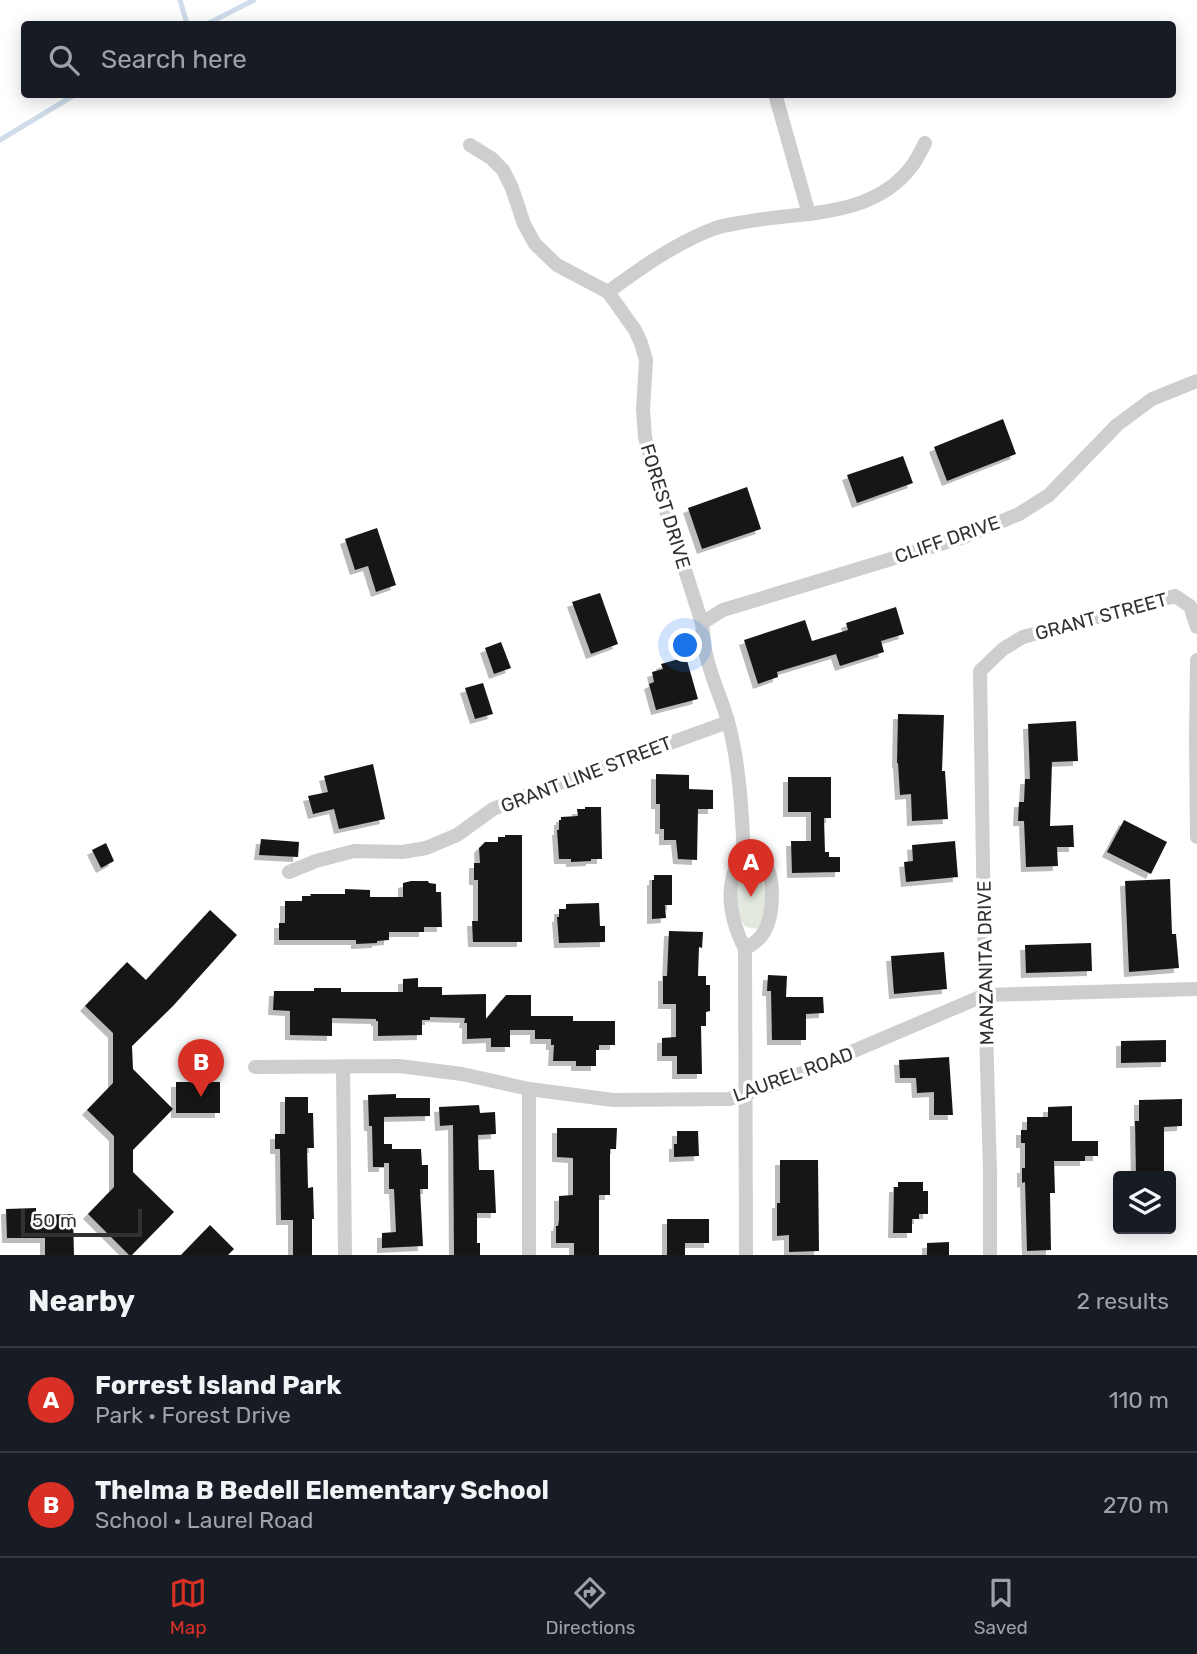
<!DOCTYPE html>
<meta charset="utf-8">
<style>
body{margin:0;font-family:Rubik,sans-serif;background:#20242c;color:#f1f3f6}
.controls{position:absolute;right:21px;bottom:21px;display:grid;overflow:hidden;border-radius:7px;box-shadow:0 4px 18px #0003}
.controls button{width:63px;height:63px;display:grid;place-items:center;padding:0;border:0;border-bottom:2px solid #363941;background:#171b24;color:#f1f3f6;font:35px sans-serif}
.scale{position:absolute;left:21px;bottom:18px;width:121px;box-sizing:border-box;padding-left:7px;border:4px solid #313131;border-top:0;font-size:19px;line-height:24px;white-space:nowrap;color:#313131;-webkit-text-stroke:5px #fff;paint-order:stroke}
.you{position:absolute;left:686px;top:646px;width:24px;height:24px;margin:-18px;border:5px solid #fff;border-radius:50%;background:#1a73e8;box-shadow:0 0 0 10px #1a73e833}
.badge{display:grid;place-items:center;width:46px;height:46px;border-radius:50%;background:#d93025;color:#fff;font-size:23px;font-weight:700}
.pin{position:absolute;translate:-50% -58px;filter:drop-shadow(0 2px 4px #0008)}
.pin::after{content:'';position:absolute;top:37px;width:24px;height:21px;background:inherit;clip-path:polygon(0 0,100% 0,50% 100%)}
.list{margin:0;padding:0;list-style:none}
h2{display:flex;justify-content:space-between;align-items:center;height:91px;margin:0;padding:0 28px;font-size:30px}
h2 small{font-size:23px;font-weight:400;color:#9ea1a6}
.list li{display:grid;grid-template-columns:46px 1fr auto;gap:21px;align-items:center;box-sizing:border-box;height:105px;padding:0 28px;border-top:2px solid #363941}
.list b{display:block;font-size:26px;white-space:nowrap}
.list p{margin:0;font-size:23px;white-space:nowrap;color:#9ea1a6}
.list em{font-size:23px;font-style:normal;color:#9ea1a6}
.icon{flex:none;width:38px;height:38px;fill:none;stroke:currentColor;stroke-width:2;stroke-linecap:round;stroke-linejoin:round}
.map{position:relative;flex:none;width:1197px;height:1255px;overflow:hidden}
.search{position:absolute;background:#171b24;box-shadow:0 4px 18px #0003;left:21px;right:21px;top:21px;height:77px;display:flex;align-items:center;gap:18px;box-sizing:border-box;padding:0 24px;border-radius:7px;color:#9ea1a6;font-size:26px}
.sheet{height:301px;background:#171b24}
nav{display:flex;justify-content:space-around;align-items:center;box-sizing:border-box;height:98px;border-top:2px solid #363941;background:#171b24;font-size:19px;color:#9ea1a6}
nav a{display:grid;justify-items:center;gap:4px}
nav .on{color:#d93025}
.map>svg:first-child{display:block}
</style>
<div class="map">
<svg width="1197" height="1255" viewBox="0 0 1197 1255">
<defs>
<filter id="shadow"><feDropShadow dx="-5" dy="5" stdDeviation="0" flood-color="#0004"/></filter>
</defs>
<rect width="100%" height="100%" fill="#fff"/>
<path fill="#e3e9de" d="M 751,864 C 768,876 770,912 759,929 L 746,927 C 745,926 739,919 739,918 C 733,905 737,876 744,865 Z"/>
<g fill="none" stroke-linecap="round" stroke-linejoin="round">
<g stroke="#cfddea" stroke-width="5">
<path d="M 180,0 L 187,24"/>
<path d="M 207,24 L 254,0"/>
<path d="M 0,140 L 76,94"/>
</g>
</g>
<g fill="#181818" filter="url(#shadow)">
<path d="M 1003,419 L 1016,454 L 947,481 L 934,447 Z"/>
<path d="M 903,456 L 913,483 L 857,503 L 847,475 Z"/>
<path d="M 747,487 L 761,529 L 702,549 L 688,508 Z"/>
<path d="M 377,528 L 396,585 L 376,592 L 368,566 L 355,570 L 345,539 Z"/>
<path d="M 600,593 L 618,644 L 591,654 L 572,602 Z"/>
<path d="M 896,607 L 904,634 L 881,641 L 884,652 L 840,666 L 836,654 L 777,672 L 778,677 L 758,684 L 744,640 L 805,620 L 812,641 L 848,630 L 846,623 Z"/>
<path d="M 501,642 L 511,668 L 494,674 L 485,648 Z"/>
<path d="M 686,657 L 698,699 L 656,710 L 649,684 L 654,682 L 652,672 L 663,669 L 661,664 Z"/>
<path d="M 483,683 L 493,714 L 475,719 L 465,688 Z"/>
<path d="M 898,714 L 944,715 L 942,771 L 945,771 L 948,819 L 912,821 L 911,794 L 900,795 L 898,763 L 897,763 Z"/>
<path d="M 1076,721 L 1078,761 L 1052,762 L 1050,826 L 1073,825 L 1074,847 L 1057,847 L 1058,866 L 1026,867 L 1024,821 L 1018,821 L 1019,802 L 1024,802 L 1025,779 L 1030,779 L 1028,724 Z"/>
<path d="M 373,764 L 385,819 L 339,829 L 334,809 L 313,814 L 308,796 L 328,792 L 324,776 Z"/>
<path d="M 656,774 L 689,775 L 689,789 L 713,790 L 713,809 L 698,809 L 697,860 L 678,859 L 676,840 L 664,840 L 664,829 L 660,829 L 660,804 L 656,804 Z"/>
<path d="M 788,777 L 831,777 L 831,818 L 824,818 L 825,852 L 829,852 L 829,857 L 840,857 L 840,872 L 792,873 L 791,841 L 811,841 L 811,812 L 788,812 Z"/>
<path d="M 585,807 L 601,807 L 602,859 L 591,859 L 591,861 L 571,862 L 571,859 L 559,859 L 557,830 L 559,830 L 559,820 L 561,820 L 561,817 L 578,816 L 577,809 L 585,809 Z"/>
<path d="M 1124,820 L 1167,842 L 1151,874 L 1107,852 Z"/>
<path d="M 505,835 L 522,835 L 522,942 L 473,942 L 472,921 L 478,921 L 478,880 L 474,880 L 474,863 L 480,863 L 479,848 L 485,842 L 498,842 L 498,837 L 505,837 Z"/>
<path d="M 261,839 L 299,842 L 298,857 L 259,855 Z"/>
<path d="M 955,841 L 958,877 L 906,882 L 904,862 L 913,861 L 912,845 Z"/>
<path d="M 106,843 L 114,861 L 101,868 L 92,850 Z"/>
<path d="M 654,875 L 672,875 L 672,905 L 665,905 L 666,918 L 652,919 L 652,880 L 654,880 Z"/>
<path d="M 1170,879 L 1172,934 L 1176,934 L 1179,968 L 1129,972 L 1125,881 Z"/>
<path d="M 411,881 L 428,881 L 429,883 L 436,884 L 436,892 L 441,892 L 442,927 L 424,927 L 424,932 L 389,932 L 389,940 L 377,941 L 377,943 L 356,944 L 356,940 L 279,940 L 279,923 L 285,923 L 285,901 L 302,901 L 302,896 L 311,896 L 310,894 L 345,894 L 345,889 L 370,890 L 370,897 L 403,897 L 403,883 Z"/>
<path d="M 599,903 L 600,926 L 605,926 L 605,942 L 559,943 L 557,917 L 559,917 L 559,909 L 566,909 L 566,904 Z"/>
<path d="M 210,910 L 237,935 L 173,1006 L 132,1046 L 133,1069 L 173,1109 L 133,1150 L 133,1172 L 174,1212 L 132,1255 L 129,1255 L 88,1214 L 114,1187 L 114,1136 L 87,1110 L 113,1083 L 113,1033 L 85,1006 L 127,962 L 146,980 Z"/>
<path d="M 669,931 L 703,932 L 702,948 L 699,947 L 698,976 L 706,976 L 706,985 L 710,985 L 710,1011 L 706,1012 L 706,1026 L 701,1026 L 702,1074 L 677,1074 L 677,1056 L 662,1056 L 662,1038 L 676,1037 L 676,1004 L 663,1004 L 663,976 L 667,976 Z"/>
<path d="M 1091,943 L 1092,971 L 1026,973 L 1025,945 Z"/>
<path d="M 944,952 L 947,989 L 894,994 L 891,956 Z"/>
<path d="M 768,975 L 787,976 L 786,997 L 823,997 L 824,1013 L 806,1014 L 806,1040 L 772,1040 L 771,991 L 767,991 Z"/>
<path d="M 418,978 L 418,987 L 442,987 L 442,995 L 486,994 L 486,1019 L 506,995 L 531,995 L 531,1016 L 573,1016 L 573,1021 L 615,1021 L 615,1045 L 599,1045 L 599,1050 L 596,1050 L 596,1066 L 576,1066 L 576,1061 L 553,1061 L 554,1045 L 551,1045 L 551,1039 L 535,1039 L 535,1030 L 510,1030 L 510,1047 L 491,1047 L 491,1038 L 467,1039 L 467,1023 L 464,1023 L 465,1018 L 430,1017 L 430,1020 L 422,1020 L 422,1035 L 378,1036 L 378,1021 L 376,1021 L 376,1019 L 332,1018 L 332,1036 L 290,1035 L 290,1011 L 273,1010 L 274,991 L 314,991 L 314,988 L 341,988 L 341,992 L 403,992 L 403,979 Z"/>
<path d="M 1166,1040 L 1166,1062 L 1121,1063 L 1121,1041 Z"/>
<path d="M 949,1057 L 953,1115 L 934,1115 L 934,1092 L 917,1093 L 916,1078 L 900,1078 L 899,1060 Z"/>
<rect x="176" y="1082" width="44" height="31"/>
<path d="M 396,1094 L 396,1098 L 430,1098 L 430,1116 L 384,1117 L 384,1144 L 392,1144 L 392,1149 L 421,1149 L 422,1165 L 428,1165 L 428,1189 L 420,1189 L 423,1246 L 382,1248 L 382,1233 L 396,1232 L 394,1189 L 389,1189 L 389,1163 L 384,1163 L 384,1167 L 373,1167 L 372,1126 L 369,1126 L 368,1095 Z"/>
<path d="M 285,1097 L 308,1097 L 308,1113 L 313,1113 L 314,1148 L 307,1148 L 308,1188 L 313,1187 L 314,1219 L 312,1219 L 312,1255 L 293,1255 L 293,1220 L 281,1220 L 280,1149 L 275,1149 L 275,1134 L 285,1134 Z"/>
<path d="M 1182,1099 L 1182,1126 L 1164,1127 L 1164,1176 L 1136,1176 L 1135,1121 L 1139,1121 L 1139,1100 Z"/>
<path d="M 479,1105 L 480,1113 L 495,1112 L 496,1134 L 478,1135 L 479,1170 L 494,1170 L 496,1213 L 477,1213 L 477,1243 L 480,1243 L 480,1255 L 454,1255 L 453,1125 L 440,1126 L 439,1107 Z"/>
<path d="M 1072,1106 L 1072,1141 L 1098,1141 L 1098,1156 L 1085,1156 L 1085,1161 L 1054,1161 L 1055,1193 L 1050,1193 L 1051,1250 L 1027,1251 L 1025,1182 L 1022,1183 L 1022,1168 L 1025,1168 L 1025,1143 L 1021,1143 L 1021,1130 L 1027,1130 L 1027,1117 L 1048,1117 L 1048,1107 Z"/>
<path d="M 557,1128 L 617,1128 L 616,1149 L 610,1149 L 610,1195 L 599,1195 L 599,1255 L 574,1255 L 574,1243 L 556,1243 L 556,1226 L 558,1226 L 559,1220 L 559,1196 L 573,1195 L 573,1158 L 557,1157 Z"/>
<path d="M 677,1131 L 698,1131 L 699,1156 L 674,1157 L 674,1144 L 677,1144 Z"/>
<path d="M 780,1160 L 818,1160 L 819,1251 L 789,1252 L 789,1235 L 777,1236 L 777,1203 L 780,1203 Z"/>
<path d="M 898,1182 L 923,1182 L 923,1191 L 928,1191 L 928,1214 L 919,1214 L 919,1219 L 912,1219 L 912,1233 L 893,1233 L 894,1187 L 898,1187 Z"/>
<path d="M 36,1208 L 36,1215 L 73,1214 L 74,1255 L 45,1255 L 45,1238 L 7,1238 L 6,1209 Z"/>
<path d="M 667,1219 L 709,1219 L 709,1243 L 685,1243 L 685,1255 L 667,1255 Z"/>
<path d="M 210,1225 L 234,1249 L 228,1255 L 181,1255 Z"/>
<path d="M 949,1242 L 949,1255 L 927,1255 L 927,1243 Z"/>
</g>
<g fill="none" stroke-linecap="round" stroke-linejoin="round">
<g stroke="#cecece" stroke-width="14">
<path d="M 775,94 L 809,214"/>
<path d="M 470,145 L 491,158 L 503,170 L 512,188 L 524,224 L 535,244 L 557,265 L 608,292 L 635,330 L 641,343 L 646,360 L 643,409 L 645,437 L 657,483 L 702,623 C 703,630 703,637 704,644 C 707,668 721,697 728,721 C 738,759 741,797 743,837 C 744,851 741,854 736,867 C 725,894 732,924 745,949 L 746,1255"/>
<path d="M 608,292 C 641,268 674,244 713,229 C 723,225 734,224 744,222 C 802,211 872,219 912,166 C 917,159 921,151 925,143"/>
<path d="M 702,623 L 723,610 L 964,537 L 1019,514 L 1049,495 L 1117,425 L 1152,399 L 1197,381"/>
<path d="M 1197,660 L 1196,737 L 1197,837"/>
<path d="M 744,850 C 750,853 758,856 763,861 C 776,877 774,919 762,935 C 758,941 751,945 745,949"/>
<path d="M 289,872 L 316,861 L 354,851 L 403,852 L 426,848 L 457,835 L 493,809 L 538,791 L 728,722"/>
<path d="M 255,1067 L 399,1066 L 462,1074 L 529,1089 L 613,1100 L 729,1099 L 781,1082 L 985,995 L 1197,989"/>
<path d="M 343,1067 L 345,1255"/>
<path d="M 529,1089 L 529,1255"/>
<path d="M 990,1255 L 990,1172 L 985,995 L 980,671 L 1003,649 L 1023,637 L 1175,596 L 1190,606 L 1197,627"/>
</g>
</g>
<g text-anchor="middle" stroke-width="7" stroke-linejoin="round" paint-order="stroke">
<g font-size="19" fill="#313131" stroke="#fff">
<text transform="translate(666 506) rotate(73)" y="7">FOREST DRIVE</text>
<text transform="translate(947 539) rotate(-19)" y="7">CLIFF DRIVE</text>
<text transform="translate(1101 616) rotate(-15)" y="7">GRANT STREET</text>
<text transform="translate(586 774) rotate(-21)" y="7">GRANT LINE STREET</text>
<text transform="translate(985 963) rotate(-91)" y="7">MANZANITA DRIVE</text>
<text transform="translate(793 1074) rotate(-20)" y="7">LAUREL ROAD</text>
</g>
</g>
</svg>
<div class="controls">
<button><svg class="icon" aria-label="layers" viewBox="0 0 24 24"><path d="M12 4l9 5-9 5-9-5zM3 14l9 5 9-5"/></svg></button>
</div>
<div class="scale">50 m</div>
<div class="you"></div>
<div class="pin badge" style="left:751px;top:897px">A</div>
<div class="pin badge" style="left:201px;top:1097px">B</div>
<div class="search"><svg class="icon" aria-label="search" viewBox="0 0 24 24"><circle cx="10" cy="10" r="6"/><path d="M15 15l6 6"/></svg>Search here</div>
</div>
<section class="sheet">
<h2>Nearby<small>2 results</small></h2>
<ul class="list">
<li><span class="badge">A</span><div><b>Forrest Island Park</b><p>Park · Forest Drive</p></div><em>110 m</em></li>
<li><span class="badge">B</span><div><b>Thelma B Bedell Elementary School</b><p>School · Laurel Road</p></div><em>270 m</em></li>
</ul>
</section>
<nav>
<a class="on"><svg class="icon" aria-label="map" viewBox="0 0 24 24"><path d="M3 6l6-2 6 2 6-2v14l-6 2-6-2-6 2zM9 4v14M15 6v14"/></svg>Map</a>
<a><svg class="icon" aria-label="directions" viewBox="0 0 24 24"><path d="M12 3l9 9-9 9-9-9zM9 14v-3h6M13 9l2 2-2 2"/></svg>Directions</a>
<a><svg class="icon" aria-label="saved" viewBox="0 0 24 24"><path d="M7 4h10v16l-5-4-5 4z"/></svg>Saved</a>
</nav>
